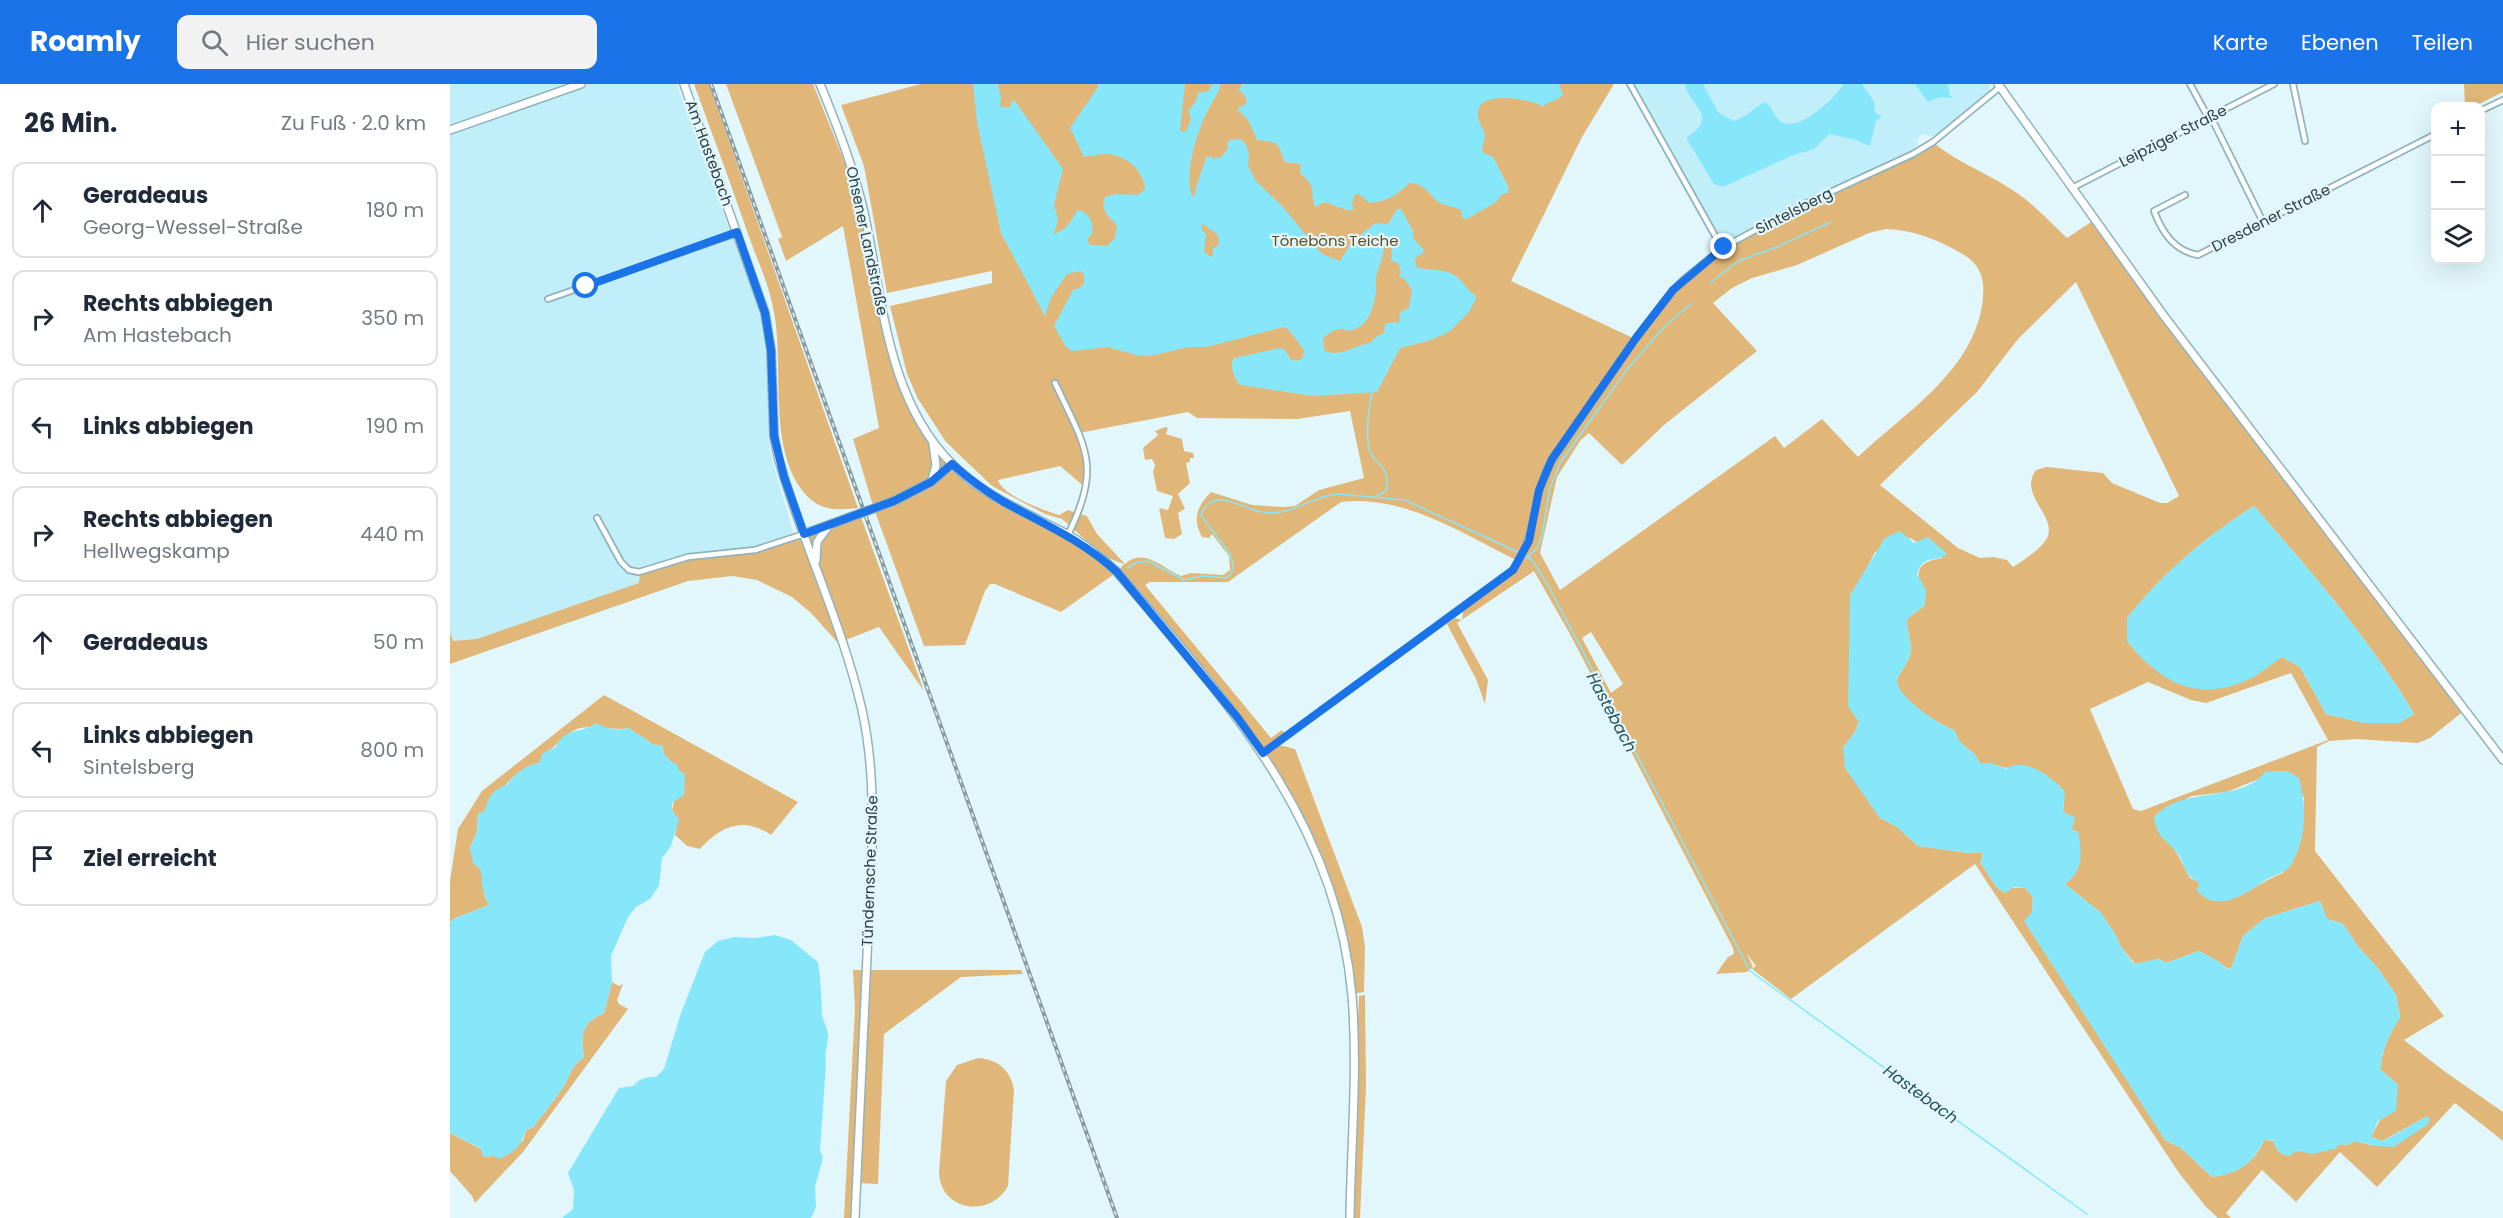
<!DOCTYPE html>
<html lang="de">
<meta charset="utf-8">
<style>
body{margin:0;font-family:Poppins,sans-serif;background:#f2f2f3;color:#1f2937}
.controls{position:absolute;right:18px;top:18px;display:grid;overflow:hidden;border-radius:12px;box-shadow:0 6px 24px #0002}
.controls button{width:54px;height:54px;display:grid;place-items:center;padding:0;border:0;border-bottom:2px solid #e0e1e3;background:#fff;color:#1f2937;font:30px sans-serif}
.stop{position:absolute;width:18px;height:18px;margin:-14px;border:4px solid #1a73e8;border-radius:50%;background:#fff}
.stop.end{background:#1a73e8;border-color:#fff;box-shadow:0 2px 6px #0008}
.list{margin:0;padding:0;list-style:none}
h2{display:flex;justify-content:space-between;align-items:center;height:78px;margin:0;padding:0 24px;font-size:26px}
h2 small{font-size:20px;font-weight:400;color:#747a83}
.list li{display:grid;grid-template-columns:39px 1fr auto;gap:18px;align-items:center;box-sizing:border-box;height:96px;margin:0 12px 12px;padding:0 12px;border:2px solid #e0e1e3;border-radius:12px}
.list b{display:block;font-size:22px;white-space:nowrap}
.list p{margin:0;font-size:20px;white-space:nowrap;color:#747a83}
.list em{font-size:20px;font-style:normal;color:#747a83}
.icon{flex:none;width:33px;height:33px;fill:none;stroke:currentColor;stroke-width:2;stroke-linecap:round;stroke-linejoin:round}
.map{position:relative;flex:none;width:2053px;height:1134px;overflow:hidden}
header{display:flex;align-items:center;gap:36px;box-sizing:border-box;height:84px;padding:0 30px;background:#1a73e8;color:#fff}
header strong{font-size:28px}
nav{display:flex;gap:33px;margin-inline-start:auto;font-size:21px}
.search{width:420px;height:54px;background:#f2f2f3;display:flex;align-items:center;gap:15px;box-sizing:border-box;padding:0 21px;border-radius:12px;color:#747a83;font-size:22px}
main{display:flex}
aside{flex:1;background:#fff}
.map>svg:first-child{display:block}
</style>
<header>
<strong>Roamly</strong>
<div class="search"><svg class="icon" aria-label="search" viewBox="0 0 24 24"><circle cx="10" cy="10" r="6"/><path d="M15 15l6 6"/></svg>Hier suchen</div>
<nav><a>Karte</a><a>Ebenen</a><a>Teilen</a></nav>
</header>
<main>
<aside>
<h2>26 Min.<small>Zu Fuß · 2.0 km</small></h2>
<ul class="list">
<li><svg class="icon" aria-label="ahead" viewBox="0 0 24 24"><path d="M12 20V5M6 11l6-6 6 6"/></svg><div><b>Geradeaus</b><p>Georg-Wessel-Straße</p></div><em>180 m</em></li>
<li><svg class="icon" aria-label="right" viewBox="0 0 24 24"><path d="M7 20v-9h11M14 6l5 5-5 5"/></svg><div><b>Rechts abbiegen</b><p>Am Hastebach</p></div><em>350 m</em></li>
<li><svg class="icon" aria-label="left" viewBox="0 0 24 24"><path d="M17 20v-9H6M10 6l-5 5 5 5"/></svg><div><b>Links abbiegen</b></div><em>190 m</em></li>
<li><svg class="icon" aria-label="right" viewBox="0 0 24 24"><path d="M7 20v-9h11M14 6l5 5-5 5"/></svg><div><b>Rechts abbiegen</b><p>Hellwegskamp</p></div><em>440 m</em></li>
<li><svg class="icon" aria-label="ahead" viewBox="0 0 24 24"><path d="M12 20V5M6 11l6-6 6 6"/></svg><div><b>Geradeaus</b></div><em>50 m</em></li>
<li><svg class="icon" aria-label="left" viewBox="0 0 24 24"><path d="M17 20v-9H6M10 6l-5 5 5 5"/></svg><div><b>Links abbiegen</b><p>Sintelsberg</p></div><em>800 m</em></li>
<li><svg class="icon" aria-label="arrive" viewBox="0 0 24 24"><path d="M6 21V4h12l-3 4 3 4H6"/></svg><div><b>Ziel erreicht</b></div></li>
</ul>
</aside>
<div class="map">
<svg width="2053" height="1134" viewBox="0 0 2053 1134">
<rect width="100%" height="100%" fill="#e2f7fc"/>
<g fill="#c1eff9">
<path d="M 0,0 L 227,0 L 311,232 L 318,265 L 320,369 L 347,461 L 0,571 Z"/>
<path d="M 1182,0 L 1541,0 L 1539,7 L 1487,52 L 1479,52 L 1473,50 L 1468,54 L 1467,60 L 1464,65 L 1357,115 L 1282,155 L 1274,155 L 1269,152 Z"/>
</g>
<g fill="#e1b779" fill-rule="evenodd">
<path d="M 244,0 L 259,0 L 408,424 C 382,427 365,426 349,402 C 317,352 336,275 322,219 C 317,196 306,173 298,150 C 281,100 262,50 244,0 Z"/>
<path d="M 276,0 L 363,0 L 397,84 L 402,83 L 444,275 L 482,358 L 526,402 L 618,451 L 667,488 L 611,528 L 545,500 L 540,500 L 535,507 L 515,561 L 474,562 L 424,425 L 403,355 L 429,344 L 393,142 L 336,177 L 328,155 L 332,153 Z"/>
<path d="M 471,0 L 1164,0 L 1132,53 L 1061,197 L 1183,254 L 1095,383 L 1087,405 L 1078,453 L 1066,476 C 1013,450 953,410 891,418 L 778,498 L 700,498 L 695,501 L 821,654 L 832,646 L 835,650 L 822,664 L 829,661 L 845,665 L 912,843 L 915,863 L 914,908 L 902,910 L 893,858 L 857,747 L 813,669 L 667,488 L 674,480 L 655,473 L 612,435 L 595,430 L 542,402 L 496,358 L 468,315 L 457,290 L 440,222 L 542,199 L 542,187 L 437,209 L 414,82 L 391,21 ZM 738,328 L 747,334 L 847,335 L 900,327 L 914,394 L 869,406 L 845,422 L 834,423 L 802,421 L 761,408 C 747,422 742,435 752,453 L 759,454 L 762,450 L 779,472 L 780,486 L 773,491 L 741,489 L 731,492 C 712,484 694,463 675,480 L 647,450 L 637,432 L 618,426 L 609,431 C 593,426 553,412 548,396 L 610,382 L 636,404 L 635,365 L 629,349 Z"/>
<path d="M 2014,0 L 2053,0 L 2053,8 L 2025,22 L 2015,22 Z"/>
<path d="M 1483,58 C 1506,78 1531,86 1556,102 C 1579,115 1598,136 1617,154 L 1644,136 L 2015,626 L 1980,654 L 1968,659 L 1906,655 L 1879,657 L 1867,663 L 1865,767 L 1994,932 L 1954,956 L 1994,987 L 2053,1028 L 2053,1057 L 2005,1019 L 1927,1103 L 1890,1068 L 1846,1118 L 1812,1086 L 1776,1129 L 1781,1134 L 1768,1134 L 1756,1123 L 1729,1089 L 1525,780 L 1341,915 L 1302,885 L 1306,882 L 1297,870 L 1303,883 L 1297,888 L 1266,890 L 1278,873 L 1284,870 L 1283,864 L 1121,552 L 1084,487 L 1007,539 L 1038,596 L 1035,620 L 1026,595 L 997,540 L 1005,534 L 1012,536 L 1013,527 L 1066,487 L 1083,453 L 1091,406 L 1104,377 L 1199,241 L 1228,204 L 1238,199 L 1240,193 C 1314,136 1399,98 1483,58 ZM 1436,145 C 1463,146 1486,155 1509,168 C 1528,178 1535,191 1533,212 C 1528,284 1456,328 1408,373 L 1372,335 L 1334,364 L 1325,352 L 1110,506 L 1090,469 L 1107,393 L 1130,357 L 1139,349 L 1172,381 L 1214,341 L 1307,267 L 1263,219 L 1282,204 L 1302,194 L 1347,181 L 1419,149 ZM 1626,198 L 1729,412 L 1717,419 L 1710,419 L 1662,399 L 1653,389 L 1597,383 L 1586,386 C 1567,412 1610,433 1596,456 C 1588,467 1574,476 1563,483 L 1557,476 L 1544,473 L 1530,474 L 1508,464 L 1430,401 L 1527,308 L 1568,255 ZM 1804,422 C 1861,488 1919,554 1964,630 L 1948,639 L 1914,639 L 1876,630 L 1850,583 L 1832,573 L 1687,569 L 1677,557 L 1677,534 C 1713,489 1755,453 1804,422 ZM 1460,454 L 1493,474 C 1458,479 1469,494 1475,521 L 1457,535 C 1456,547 1463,559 1460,571 C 1458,580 1449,588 1447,596 C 1444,613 1491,642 1504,646 L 1509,657 L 1525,671 L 1530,679 L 1596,691 L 1602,699 L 1610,702 L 1614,718 L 1613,728 L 1624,738 L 1621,743 L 1615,800 L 1651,829 L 1665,850 L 1671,863 L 1685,880 L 1709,875 L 1716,879 L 1749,867 L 1771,879 L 1774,883 L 1781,885 L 1793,852 L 1815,834 L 1870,817 L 1877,835 L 1893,840 L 1909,864 L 1926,882 L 1946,911 L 1950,933 C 1939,950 1933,964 1930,985 L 1948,1001 L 1921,1053 L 1932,1057 L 1976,1033 L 1978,1040 L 1965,1048 L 1925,1062 L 1905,1057 L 1897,1061 L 1890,1060 C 1883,1066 1877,1066 1868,1067 C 1847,1071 1835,1056 1814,1056 C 1805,1079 1786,1090 1762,1093 L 1731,1064 L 1715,1056 L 1582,828 L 1583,813 L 1575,804 L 1547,804 L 1530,778 L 1533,773 L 1531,768 L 1519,769 L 1468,762 L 1447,743 L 1429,733 L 1393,664 L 1405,648 L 1409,637 L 1404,629 L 1414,490 L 1425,468 ZM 1141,548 L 1173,600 L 1161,609 L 1132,554 ZM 1841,589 L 1878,656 L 1691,727 L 1683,725 L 1640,625 L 1698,598 L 1741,616 L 1756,619 ZM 1811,694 L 1854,713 L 1853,729 L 1833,789 C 1814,796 1800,808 1781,815 L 1740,794 L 1725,766 L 1704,734 L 1708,729 L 1742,712 L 1777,708 Z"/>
<path d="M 715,343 L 718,344 L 716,350 L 732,355 L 734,367 L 743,369 L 744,374 L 740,374 L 740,378 L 736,379 L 740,399 L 728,410 L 735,425 L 728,429 L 732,450 L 724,455 L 715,454 L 709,424 L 718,426 L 723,412 L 707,407 L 703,388 L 705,381 L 702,375 L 695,376 L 693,364 L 708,351 L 705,347 Z"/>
<path d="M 410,430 L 474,607 L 429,543 L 388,559 L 361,529 L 342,513 L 307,496 L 283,492 L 238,497 L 0,580 L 0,548 L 3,557 L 27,555 L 189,499 L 190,489 L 239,473 L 305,467 Z"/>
<path d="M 154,611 L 348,718 L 321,751 C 293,732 271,742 250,765 L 237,762 L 225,751 L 228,735 L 222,727 L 229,687 L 214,670 L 212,662 L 201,660 C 194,652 186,651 179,644 C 162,648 139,638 123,647 C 111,653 106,665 93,669 L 89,679 C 65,683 50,709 35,727 L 28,730 L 27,748 L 20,764 L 31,785 L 35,813 L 39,821 L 3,835 L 0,839 L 0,797 L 8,745 L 32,707 Z"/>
<path d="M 403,886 L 571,886 L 573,890 L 511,893 L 434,950 L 428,1100 L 407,1099 L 405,1134 L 394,1134 L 405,925 Z"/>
<path d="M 162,898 L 169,902 L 173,900 L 167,916 L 169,920 L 178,925 L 73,1068 L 25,1119 L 22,1112 L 0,1087 L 0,1049 L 31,1065 L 34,1073 L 44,1072 L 73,1057 L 76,1046 L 84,1043 C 88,1034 93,1032 98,1024 C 103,1017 111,1007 115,1000 C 122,987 121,983 134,973 C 130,949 132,939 154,929 Z"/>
<path d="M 915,911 L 916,1003 L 910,1134 L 900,1134 L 909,912 Z"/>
<path d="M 528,974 C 548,975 561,987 564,1006 L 558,1102 C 541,1134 490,1128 489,1088 L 496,997 L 507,981 Z"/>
</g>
<g fill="#86e7fa" fill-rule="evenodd">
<path d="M 523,0 L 548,0 L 551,14 L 550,22 L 559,24 L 561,21 L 561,17 L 565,17 L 613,85 L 604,121 L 608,135 L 604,150 C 615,147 623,136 627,126 C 639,127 644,139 642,150 L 638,154 L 638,158 L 640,161 L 657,162 L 665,154 L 667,142 C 659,131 650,128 655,113 L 665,110 L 688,111 L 695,105 C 694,86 674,69 654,70 C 648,70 641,72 634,73 L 620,44 L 648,3 L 647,0 L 735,0 L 730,46 L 733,48 L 737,46 L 741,34 L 738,27 L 746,17 L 748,9 L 759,7 L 762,0 L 771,0 C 768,11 761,19 756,30 C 746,52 734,89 742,112 L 745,111 C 746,98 753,86 756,73 L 761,72 L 763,76 L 766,73 L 770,74 L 778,65 L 777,59 L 780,56 L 790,55 L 796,60 L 799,70 L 798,82 L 806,97 L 833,123 L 869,167 L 874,171 L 890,177 C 901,158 908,153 925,139 L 938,140 L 947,125 L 951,125 L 963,147 L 963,154 L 974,166 L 973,169 L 965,174 L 966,183 C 979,187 998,184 1008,194 C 1015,200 1017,206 1025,211 L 1026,215 L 1019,228 L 999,248 L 978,257 L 950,264 L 927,308 L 863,312 L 791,301 C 784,296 779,281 784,274 L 830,264 L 835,266 L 841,276 L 847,277 L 853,274 L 854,266 L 838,245 L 833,243 L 757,263 L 738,263 L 700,272 L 686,271 L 658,263 L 622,267 L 616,263 L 604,242 L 623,206 L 630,204 L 634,199 L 634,191 L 631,187 L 617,190 L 601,214 L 595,232 L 551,149 L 527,38 ZM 753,140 L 768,151 L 769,161 L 763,164 L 763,172 L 761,173 L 754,168 L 756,151 L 751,143 ZM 939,160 L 942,165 L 941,177 L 948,179 L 951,187 L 949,194 L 954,194 L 962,206 L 959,224 L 950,228 L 949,239 L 943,238 L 935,240 L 934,249 L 927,252 L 920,259 C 904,261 890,275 874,266 L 873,254 C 881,247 889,242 899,247 C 919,243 923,225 926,207 C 926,202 925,198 926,193 C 929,182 934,173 934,161 Z"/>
<path d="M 792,0 L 1109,0 L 1113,11 C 1107,17 1098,17 1092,23 L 1089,20 C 1069,15 1049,9 1031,20 C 1024,32 1030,39 1035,50 L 1032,68 L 1043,73 L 1059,104 L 1058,109 L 1052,110 L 1046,118 L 1017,135 L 1012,134 L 1011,126 C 1004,123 998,122 992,120 C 981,115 977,99 959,99 C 948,111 936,118 919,119 L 909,110 L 905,110 L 902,119 L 904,126 L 896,126 L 875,118 L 865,123 C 859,103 868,105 850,89 L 851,80 L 835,78 C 827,56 829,59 807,56 L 798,36 L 787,25 L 797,19 L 795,12 L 789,6 Z"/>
<path d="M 1235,0 L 1253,0 L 1268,28 L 1283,37 C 1296,34 1303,24 1315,18 C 1324,23 1322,30 1329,36 C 1347,52 1384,14 1394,0 L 1412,0 L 1425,19 L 1424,25 L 1427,31 L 1431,31 L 1431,33 L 1426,37 L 1420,62 L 1406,56 L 1379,50 L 1364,65 L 1341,72 L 1273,103 L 1264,100 L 1261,95 L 1236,54 C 1271,31 1239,23 1235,0 Z"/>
<path d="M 1465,0 L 1498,0 L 1500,11 L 1503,14 L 1490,13 L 1478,18 Z"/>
<path d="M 1804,422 C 1861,488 1919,554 1964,630 L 1949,639 L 1914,639 L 1876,630 L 1850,583 L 1832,573 C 1820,581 1807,593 1793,598 C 1743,618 1708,596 1677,557 L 1677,534 C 1714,488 1754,454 1804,422 Z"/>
<path d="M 1450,447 L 1464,459 L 1478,453 L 1497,470 C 1484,480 1474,469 1467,490 L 1476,506 L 1475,521 L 1457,535 C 1456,547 1463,559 1460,571 C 1458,580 1449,588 1447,596 C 1445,612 1491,642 1504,646 L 1509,657 L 1525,671 L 1530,679 L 1541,679 L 1556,685 C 1574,671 1603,694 1615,708 L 1613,728 L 1625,733 L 1622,746 L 1628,747 C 1632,770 1634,786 1615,800 L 1651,829 L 1665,850 L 1671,863 L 1684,880 L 1709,875 L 1716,879 L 1749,867 L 1771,879 L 1774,884 L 1781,885 L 1793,852 L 1815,834 L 1870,817 L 1877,835 L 1893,840 L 1909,864 L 1926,882 L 1946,911 L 1950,934 C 1939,950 1933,964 1930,985 L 1948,1001 L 1946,1027 L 1928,1037 L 1921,1053 L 1933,1057 L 1976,1033 L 1980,1033 L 1978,1040 L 1944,1063 L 1925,1062 L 1905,1057 L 1897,1061 L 1890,1060 L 1885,1065 L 1862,1070 L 1847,1067 L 1839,1072 C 1828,1070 1826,1066 1823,1056 L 1814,1056 C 1803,1080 1788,1090 1762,1093 L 1731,1064 L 1715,1056 L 1574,837 L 1582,828 L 1583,813 L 1575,804 L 1564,803 L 1555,809 L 1547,804 L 1530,778 L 1533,773 L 1531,768 L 1519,769 L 1468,762 L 1447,743 L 1429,733 L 1395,684 L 1393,664 L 1405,648 L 1409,638 L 1398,622 L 1400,511 L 1435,454 Z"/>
<path d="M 146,639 C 156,645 168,647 179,644 C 186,651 194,652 201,660 L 212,662 C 214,672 218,677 227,680 L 229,687 L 235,690 L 234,711 L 222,719 L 222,727 L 229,735 L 221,762 L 212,774 L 209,802 L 200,815 L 186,823 L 178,833 L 161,872 L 162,898 L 154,929 C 132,939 130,949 134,973 C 121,983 122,987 115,1000 C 111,1007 103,1017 98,1024 C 93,1032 88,1034 84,1043 L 76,1046 C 71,1063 64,1068 49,1075 L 44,1072 L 34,1073 L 30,1064 L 0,1049 L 0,839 L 3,835 L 39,821 C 36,815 33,807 32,801 C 31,789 34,787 23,779 L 20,764 L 27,748 L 28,730 L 35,727 C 37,714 44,704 57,701 C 65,690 75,681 89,679 L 93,669 L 106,663 C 114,643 132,650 146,639 Z"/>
<path d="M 1824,687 L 1838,687 L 1849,694 C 1856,721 1857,753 1842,779 C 1836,790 1825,790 1816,796 C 1795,810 1768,830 1747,807 L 1749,799 C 1731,789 1736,778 1724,765 C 1712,753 1708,753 1704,734 C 1732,700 1789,721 1815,688 Z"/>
<path d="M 325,851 L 341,856 L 368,878 C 371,896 371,912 372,930 C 373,937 378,944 378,952 C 378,962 374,968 376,979 L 370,1067 L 373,1073 L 365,1103 L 366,1123 L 361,1134 L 112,1134 L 123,1125 L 124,1106 L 118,1089 L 169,1004 L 183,1002 C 190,994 195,993 206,993 L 214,985 L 231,929 L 255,868 L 268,857 L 284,853 L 306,854 Z"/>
</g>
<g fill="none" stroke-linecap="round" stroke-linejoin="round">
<g stroke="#86e7fa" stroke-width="1.5">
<path d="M 1260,199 L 1288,177 L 1327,163 L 1381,138"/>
<path d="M 922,308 C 919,322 914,357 921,369 C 930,387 938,378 937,406 L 925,413"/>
<path d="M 1074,471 L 1082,476 L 1099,503 L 1300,887 L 1637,1130"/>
<path d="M 1077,474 L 1088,463 L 1092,451 L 1100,404 L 1110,379 L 1178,284 L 1215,242 L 1242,219"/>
<path d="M 678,484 L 686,479 L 698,477 L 734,496 L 753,492 L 776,494 C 799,479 758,447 751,430 C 765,401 790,425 812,428 C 841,433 861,412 888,410 L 955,416 L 1070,469"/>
</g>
<g stroke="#91b4bc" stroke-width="8">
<g id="street">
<path d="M 1180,0 L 1268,157 L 1274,163"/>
<path d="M 1740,0 L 1759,35"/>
<path d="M 1843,0 L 1855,57"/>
<path d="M 2030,27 L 2053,16"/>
<path d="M 1761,33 L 1813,138"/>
<path d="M 1622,104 L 1824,0"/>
<path d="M 1735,111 L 1704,127 C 1712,148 1724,167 1748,171 L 1986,50"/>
<path d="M 98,215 L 287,149"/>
<path d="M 605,299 C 636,365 652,380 618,451"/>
<path d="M 147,434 L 171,478 L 179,486 L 189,488 L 238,473 L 305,466 L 354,450"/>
<path d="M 813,669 L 1063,486 C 1085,454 1083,419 1097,384 L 1186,254 L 1223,206 L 1234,195 L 1274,163 L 1348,123 L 1463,70 L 1483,58 L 1550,3"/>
</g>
</g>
<g stroke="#91b4bc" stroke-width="10">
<g id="secondary">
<path d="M 234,0 L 315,229 L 321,266 L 324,352 L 328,373 C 352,458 392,539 412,626 C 422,671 423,717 422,763 L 405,1134"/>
<path d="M 370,0 C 388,44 405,87 415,133 C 433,217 437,314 501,379 C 533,412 577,429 617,450 C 635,460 652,474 667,488 C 776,616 887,736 902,912 C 908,986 901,1060 900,1134"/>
<path d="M 1548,0 L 1714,232 L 2053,676"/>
<path d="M 0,46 L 131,0"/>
<path d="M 482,396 L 486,381 L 483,360"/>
<path d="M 354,450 L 444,417 L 481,398 L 502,380"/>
<path d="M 366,476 L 367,458 L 378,443"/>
</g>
</g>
<use href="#street" stroke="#fff" stroke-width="4.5"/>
<use href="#secondary" stroke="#fff" stroke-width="7"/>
<g stroke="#899b9f" stroke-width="4">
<path id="rail" d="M 261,0 L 667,1134"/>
</g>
<use href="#rail" stroke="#e2f7fc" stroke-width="1.5" stroke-dasharray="4.5" stroke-linecap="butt"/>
</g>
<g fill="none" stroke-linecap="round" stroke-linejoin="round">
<path stroke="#1a73e8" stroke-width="8" d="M 136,202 L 287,148 L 315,229 L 321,266 L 324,352 L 334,393 L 354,450 L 444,417 L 481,398 L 502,380 C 518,394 535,407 554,418 C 594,440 633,457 667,488 L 787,633 L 813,669 L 1063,486 L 1079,457 L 1089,406 L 1102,375 L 1186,254 L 1223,206 L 1274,163"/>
</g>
<g text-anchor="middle" stroke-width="4.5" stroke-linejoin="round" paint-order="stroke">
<g font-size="15" fill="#314043" stroke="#e2f7fc">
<text transform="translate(1723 52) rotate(-27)" y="5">Leipziger Straße</text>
<text transform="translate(259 69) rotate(70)" y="5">Am Hastebach</text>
<text transform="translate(1344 127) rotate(-27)" y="5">Sintelsberg</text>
<text transform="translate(1821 134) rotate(-27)" y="5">Dresdener Straße</text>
<text transform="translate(417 157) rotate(78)" y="5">Ohsener Landstraße</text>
<text transform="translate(420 787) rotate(-88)" y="5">Tündernsche Straße</text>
</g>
<g font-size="15" fill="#674a19" stroke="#e2f7fc">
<text x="885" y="162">Töneböns Teiche</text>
</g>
<g font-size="16" font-style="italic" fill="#27525b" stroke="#e2f7fc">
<text transform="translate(1162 628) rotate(62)" y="6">Hastebach</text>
<text transform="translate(1471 1010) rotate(36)" y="6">Hastebach</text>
</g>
</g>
</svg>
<div class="controls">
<button>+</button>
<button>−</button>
<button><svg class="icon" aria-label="layers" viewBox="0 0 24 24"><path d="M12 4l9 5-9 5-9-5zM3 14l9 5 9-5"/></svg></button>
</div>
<div class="stop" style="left:136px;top:202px"></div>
<div class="stop end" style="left:1274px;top:163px"></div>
</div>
</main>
